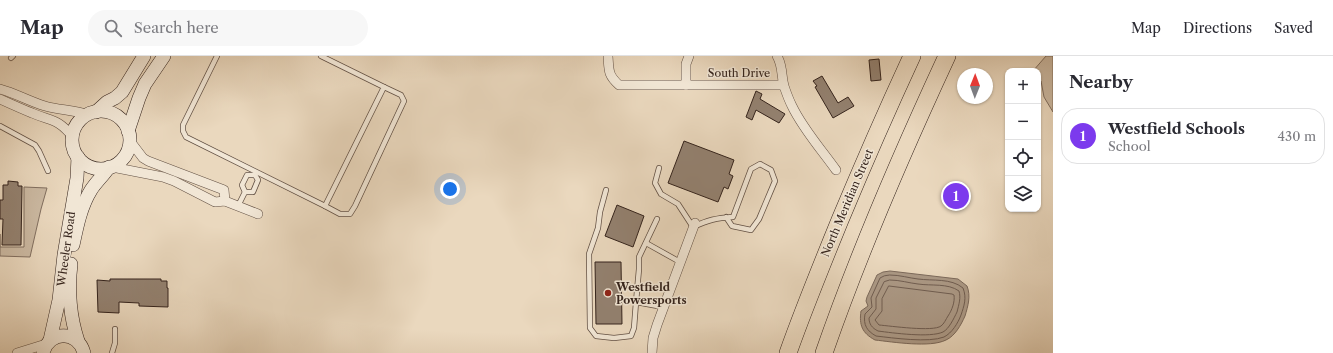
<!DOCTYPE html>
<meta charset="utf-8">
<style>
body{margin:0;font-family:"Libre Caslon Text",serif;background:#f7f7f7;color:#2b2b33}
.controls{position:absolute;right:12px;top:12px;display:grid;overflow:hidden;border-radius:8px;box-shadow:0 1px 3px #0004}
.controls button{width:36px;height:36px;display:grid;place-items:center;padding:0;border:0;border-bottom:1px solid #e1e1e2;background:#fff;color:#2b2b33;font:20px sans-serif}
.compass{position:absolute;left:957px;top:12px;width:36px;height:36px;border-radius:50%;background:#fff;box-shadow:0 1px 3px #0004;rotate:1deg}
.you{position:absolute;left:450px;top:133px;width:14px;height:14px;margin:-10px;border:3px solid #fff;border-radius:50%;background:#1a73e8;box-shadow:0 0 0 6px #1a73e833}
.badge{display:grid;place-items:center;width:26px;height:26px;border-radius:50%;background:#7c3aed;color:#fff;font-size:13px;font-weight:700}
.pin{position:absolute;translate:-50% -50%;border:2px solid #fff;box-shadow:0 1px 4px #0006}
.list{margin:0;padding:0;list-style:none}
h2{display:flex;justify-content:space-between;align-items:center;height:52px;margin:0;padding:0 16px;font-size:17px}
h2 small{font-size:13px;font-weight:400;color:#7c7c81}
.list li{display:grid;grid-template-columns:26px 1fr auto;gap:12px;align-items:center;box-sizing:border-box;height:56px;margin:0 8px 8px;padding:0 8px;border:1px solid #e1e1e2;border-radius:16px}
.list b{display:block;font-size:15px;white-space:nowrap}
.list p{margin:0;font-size:13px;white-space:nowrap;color:#7c7c81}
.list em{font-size:13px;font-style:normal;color:#7c7c81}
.icon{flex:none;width:22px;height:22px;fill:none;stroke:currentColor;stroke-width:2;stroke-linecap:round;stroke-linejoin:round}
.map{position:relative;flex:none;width:1053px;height:297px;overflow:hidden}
header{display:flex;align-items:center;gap:24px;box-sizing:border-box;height:56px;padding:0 20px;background:#fff;border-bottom:1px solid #e1e1e2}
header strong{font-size:19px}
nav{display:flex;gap:22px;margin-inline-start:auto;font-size:14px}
.search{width:280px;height:36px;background:#f7f7f7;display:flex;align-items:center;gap:10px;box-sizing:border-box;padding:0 14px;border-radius:22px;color:#7c7c81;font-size:15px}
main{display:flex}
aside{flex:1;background:#fff}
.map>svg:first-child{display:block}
</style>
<header>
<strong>Map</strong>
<div class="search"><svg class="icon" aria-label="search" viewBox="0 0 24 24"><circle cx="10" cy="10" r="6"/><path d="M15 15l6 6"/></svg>Search here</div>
<nav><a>Map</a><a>Directions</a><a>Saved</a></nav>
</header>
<main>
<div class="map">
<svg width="1053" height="297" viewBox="0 0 1053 297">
<rect width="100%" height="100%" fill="#ead8be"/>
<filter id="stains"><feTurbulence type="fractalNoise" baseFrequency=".005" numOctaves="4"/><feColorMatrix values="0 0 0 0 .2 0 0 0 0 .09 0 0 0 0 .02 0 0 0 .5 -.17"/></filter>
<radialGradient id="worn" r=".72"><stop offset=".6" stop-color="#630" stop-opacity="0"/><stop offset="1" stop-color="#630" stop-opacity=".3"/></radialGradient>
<g fill="#cbb9a2" stroke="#806e5f">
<path d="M 1046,0 L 1053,0 L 1053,56 L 1044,41 L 1041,25 L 1038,26 L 1038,15 L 1033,15 Z"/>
<path d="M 24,131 L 47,132 L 41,153 L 30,201 L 0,200 L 0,178 L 0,191 L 24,191 Z"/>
</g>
<path fill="#ac9a87" stroke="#7c6a5c" d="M 890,215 L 958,223 L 967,230 C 971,240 968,250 965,260 C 961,269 955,280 946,284 C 930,292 893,286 875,284 C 862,277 859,269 861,255 L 868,250 L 866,245 L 867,241 L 877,219 L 883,216 Z"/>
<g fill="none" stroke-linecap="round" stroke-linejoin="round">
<g stroke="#705e52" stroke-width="1">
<path d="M 890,219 C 900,219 909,222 918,223 C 933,225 951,222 963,232 C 967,242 964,250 961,259 C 958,267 952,277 944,281 C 929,287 893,282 876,280 C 867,275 863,269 865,258 L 872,251 L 871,242 L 880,222 L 884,220 Z"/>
<path d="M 890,224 C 900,224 909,227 918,228 C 931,230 948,227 959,235 C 961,242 959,248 957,256 C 954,262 949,273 943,276 C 930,282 893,277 878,275 C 872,272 869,268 869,262 L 876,253 L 876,242 L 884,226 Z"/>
<path d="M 889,230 L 952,238 L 954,239 C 955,246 952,254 948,260 C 946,263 944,268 941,270 C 933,276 891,270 879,269 L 875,264 L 882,255 L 882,243 Z"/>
</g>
</g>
<g fill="#938170" stroke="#34231c">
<path d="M 879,3 L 881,24 L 871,25 L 869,4 Z"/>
<path d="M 822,20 L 838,47 L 848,41 L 854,50 L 833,62 L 815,31 L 817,30 L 813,25 Z"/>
<path d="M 756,35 L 762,38 L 760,43 L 785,58 L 779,67 L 756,54 L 752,64 L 746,61 Z"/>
<path d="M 684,85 L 734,104 L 729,118 L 733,120 L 728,133 L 724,131 L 718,146 L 668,127 Z"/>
<path d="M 8,125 L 18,126 L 18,130 L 22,130 L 21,189 L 2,189 L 3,163 L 0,163 L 0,144 L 3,144 L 3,129 L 8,129 Z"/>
<path d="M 617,149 L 644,160 L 633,191 L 605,180 Z"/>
<path d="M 595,206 L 621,206 L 622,268 L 596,268 Z"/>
<path d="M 110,223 L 161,223 L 161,225 L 167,225 L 167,232 L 168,232 L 168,251 L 139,250 L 139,247 L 119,246 L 119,257 L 98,256 L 97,224 L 110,225 Z"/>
</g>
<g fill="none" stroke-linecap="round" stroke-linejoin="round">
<g stroke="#625044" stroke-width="6">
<g id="lane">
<path d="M 217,0 L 183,69 L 183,75 L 186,81 L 325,150 L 384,31 L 321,0"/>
<path d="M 11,2 L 13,0"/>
<path d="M 0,70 L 35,89 L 39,95 L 48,115"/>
<path d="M 659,112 L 655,127 L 661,138 L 678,148 L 693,171 C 708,164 716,162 733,161 L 751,113 L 760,108 L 771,114 L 775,125 L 759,163 L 751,174 L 732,170 L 726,161"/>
<path d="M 606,134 L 600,156 L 598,172 L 589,198 L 590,272 L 596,280 L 614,282 L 631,280 L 634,272 L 636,246 L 663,251"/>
<path d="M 245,136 L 253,136 L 258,124 L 255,119 L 256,117"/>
<path d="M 238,150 L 245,136 L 242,129 L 247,119 L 255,119"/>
<path d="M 325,150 L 340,158 L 350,158 L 355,150 L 404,45 L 401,39 L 384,31"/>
<path d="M 646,187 L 680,206"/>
<path d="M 636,246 L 639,213 L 639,201 L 657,163"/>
<path d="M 112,297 L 115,287 L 115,273"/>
</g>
</g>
<g stroke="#625044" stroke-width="10">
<g id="street">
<path d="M 608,0 C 609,15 608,19 619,29 L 783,29"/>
<path d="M 777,0 C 783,10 781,19 784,30 C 786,36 789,44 792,50 C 803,73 821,93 836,114"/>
<path d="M 686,29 L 686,8 L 689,0"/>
<path d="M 0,33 C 15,37 29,45 45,50 C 59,54 74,54 89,59"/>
<path d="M 0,43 C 11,48 22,53 32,57 C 53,66 57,62 73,81"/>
<path d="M 130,85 L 143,102 L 148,105 L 224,134 L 225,145"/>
<path d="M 112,111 L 163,121 L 174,125 L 215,146 L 225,145 L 258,158"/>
<path d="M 17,297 L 46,288"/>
<path d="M 652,297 L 653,282 L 657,269 L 695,167"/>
</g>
</g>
<g stroke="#34231c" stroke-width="14">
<g id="secondary">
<circle cx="101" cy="84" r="29"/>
<path d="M 96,56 L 107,46 L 115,42 L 122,36 L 144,0"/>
<path d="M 128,75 L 139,42 L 145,28 L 164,0"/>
<path d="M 73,189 C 77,170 81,150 91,134 C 96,126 104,119 109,111"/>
<path d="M 71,208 C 68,234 70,261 78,285"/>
<path d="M 50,284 L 59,244 L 64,199 L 77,122 L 78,101"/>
<path d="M 43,297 C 49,274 78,274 84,297"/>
</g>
</g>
<g stroke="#34231c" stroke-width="18">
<g id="highway">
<path d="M 788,297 C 804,252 822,208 840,164 C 863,109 887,54 912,0"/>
<path d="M 824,297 C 859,196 902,97 947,0"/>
</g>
</g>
<use href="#lane" stroke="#f1e6d5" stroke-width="4.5"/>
<use href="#street" stroke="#f1e6d5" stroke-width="9"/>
<use href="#secondary" stroke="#f1e6d5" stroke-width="13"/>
<use href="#highway" stroke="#ead8be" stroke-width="17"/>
</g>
<circle fill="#8f2418" stroke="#f1e6d5" stroke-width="1.5" cx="608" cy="237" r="4"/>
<g text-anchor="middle" stroke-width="3" stroke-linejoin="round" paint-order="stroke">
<g font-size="11" fill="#34231c" stroke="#f1e6d5">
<text x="739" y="21">South Drive</text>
<text transform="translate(847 147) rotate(-67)" y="4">North Meridian Street</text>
<text transform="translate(66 193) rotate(-82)" y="4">Wheeler Road</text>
</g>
<g font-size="11" font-weight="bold" fill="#34231c" stroke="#f1e6d5" text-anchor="start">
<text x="616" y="235">Westfield<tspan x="616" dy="13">Powersports</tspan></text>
</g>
</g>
<rect width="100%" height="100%" filter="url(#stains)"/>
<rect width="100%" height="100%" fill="url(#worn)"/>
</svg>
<div class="controls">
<button>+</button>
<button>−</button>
<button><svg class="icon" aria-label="locate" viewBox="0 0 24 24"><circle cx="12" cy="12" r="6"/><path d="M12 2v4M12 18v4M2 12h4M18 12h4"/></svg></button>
<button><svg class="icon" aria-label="layers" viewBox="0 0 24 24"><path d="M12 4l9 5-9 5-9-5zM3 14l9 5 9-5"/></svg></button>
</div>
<svg class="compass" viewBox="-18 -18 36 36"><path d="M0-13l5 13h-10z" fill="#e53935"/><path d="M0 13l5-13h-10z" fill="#7c7c81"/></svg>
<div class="you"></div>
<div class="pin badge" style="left:956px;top:140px">1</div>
</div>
<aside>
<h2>Nearby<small></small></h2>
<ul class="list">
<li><span class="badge">1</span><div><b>Westfield Schools</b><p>School</p></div><em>430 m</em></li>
</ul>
</aside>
</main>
